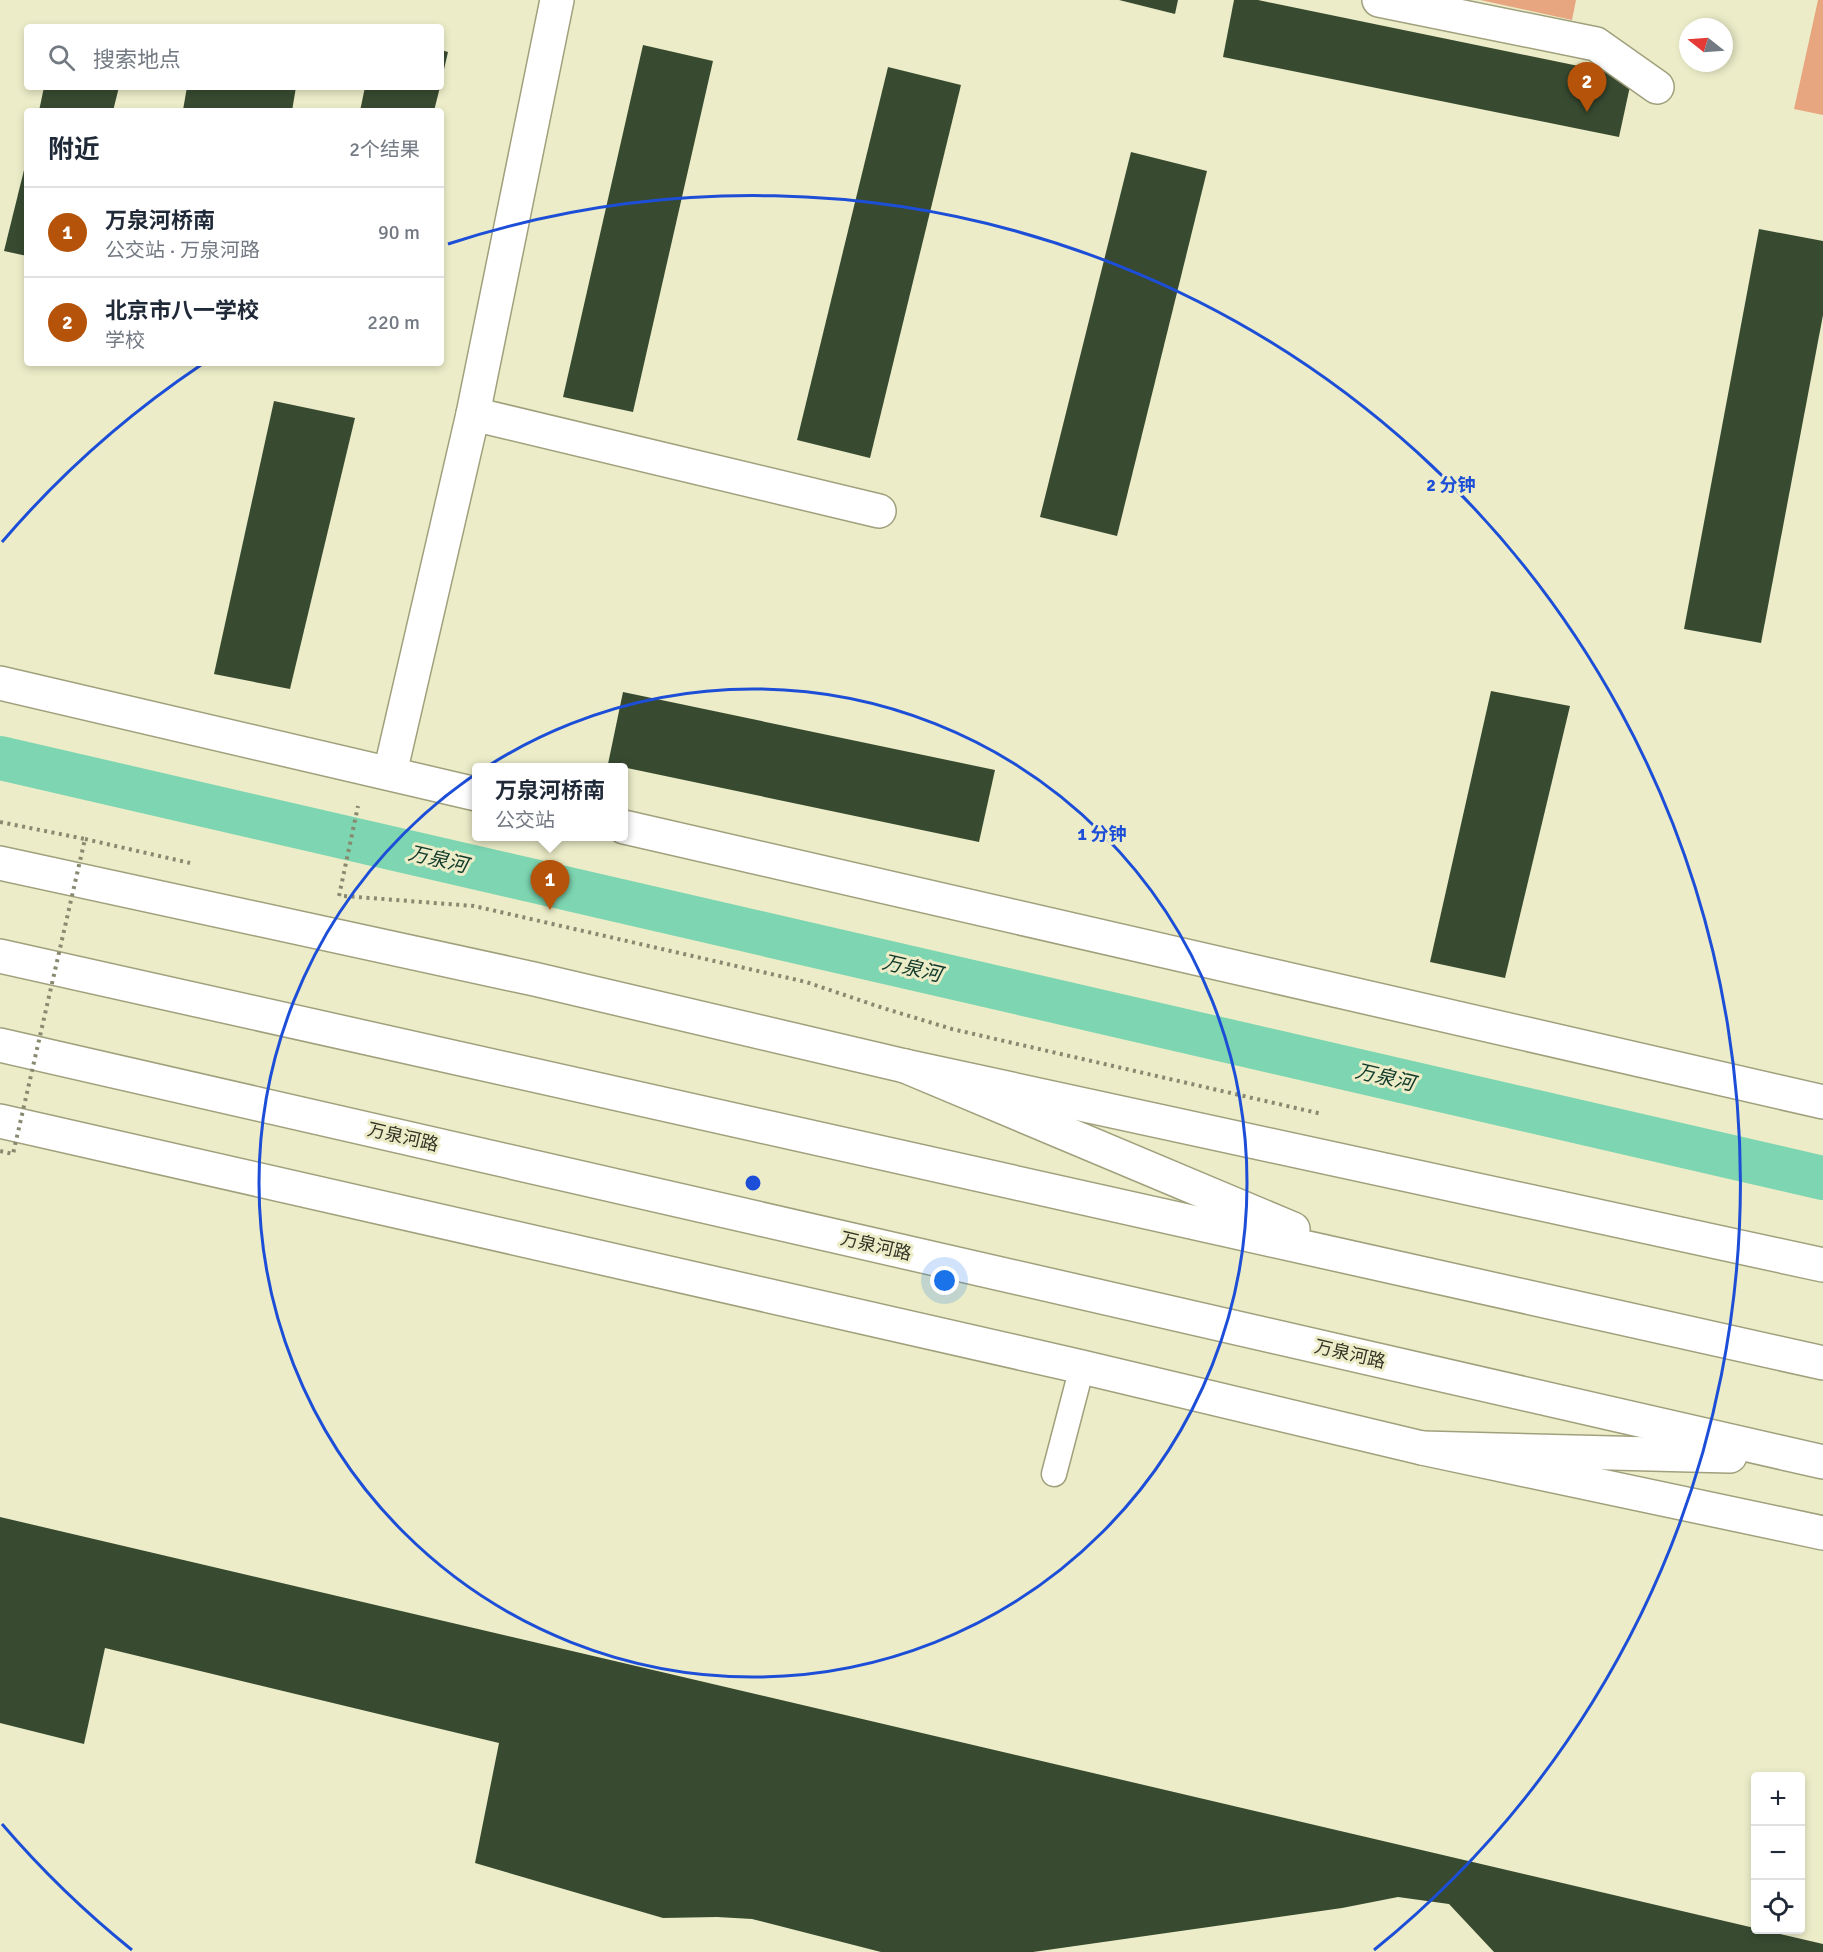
<!DOCTYPE html>
<html lang="zh">
<meta charset="utf-8">
<style>
body{margin:0;font-family:Signika,"Noto Sans SC",sans-serif;background:#f2f2f3;color:#1f2937}
.controls{position:absolute;right:18px;bottom:18px;display:grid;overflow:hidden;border-radius:6px;box-shadow:0 3px 9px #0003}
.controls button{width:54px;height:54px;display:grid;place-items:center;padding:0;border:0;border-bottom:2px solid #e0e1e3;background:#fff;color:#1f2937;font:30px sans-serif}
.compass{position:absolute;left:1679px;top:18px;width:54px;height:54px;border-radius:50%;background:#fff;box-shadow:0 3px 9px #0003;rotate:287deg}
.you{position:absolute;left:945px;top:1281px;width:21px;height:21px;margin:-15px;border:4px solid #fff;border-radius:50%;background:#1a73e8;box-shadow:0 0 0 9px #1a73e833}
.badge{display:grid;place-items:center;width:39px;height:39px;border-radius:50%;background:#b45309;color:#fff;font-size:20px;font-weight:700}
.pin{position:absolute;translate:-50% -50px;filter:drop-shadow(0 2px 3px #0008)}
.pin::after{content:'';position:absolute;top:32px;width:21px;height:18px;background:inherit;clip-path:polygon(0 0,100% 0,50% 100%)}
.popup{position:absolute;left:472px;top:763px;width:156px;height:78px;box-sizing:border-box;display:grid;place-content:center;border-radius:6px;background:#fff;filter:drop-shadow(0 2px 4px #0005);font-size:20px;white-space:nowrap;color:#747a83}
.popup b{font-size:22px;color:#1f2937}
.popup::after{content:'';position:absolute;left:50%;top:100%;margin-left:-12px;border:12px solid transparent;border-top-color:#fff}
.list{margin:0;padding:0;list-style:none}
h2{display:flex;justify-content:space-between;align-items:center;height:78px;margin:0;padding:0 24px;font-size:26px}
h2 small{font-size:20px;font-weight:400;color:#747a83}
.list li{display:grid;grid-template-columns:39px 1fr auto;gap:18px;align-items:center;box-sizing:border-box;height:90px;padding:0 24px;border-top:2px solid #e0e1e3}
.list b{display:block;font-size:22px;white-space:nowrap}
.list p{margin:0;font-size:20px;white-space:nowrap;color:#747a83}
.list em{font-size:20px;font-style:normal;color:#747a83}
.icon{flex:none;width:33px;height:33px;fill:none;stroke:currentColor;stroke-width:2;stroke-linecap:round;stroke-linejoin:round}
.map{position:relative;flex:none;width:1823px;height:1952px;overflow:hidden}
.search{position:absolute;background:#fff;box-shadow:0 3px 9px #0003;left:24px;top:24px;width:420px;height:66px;display:flex;align-items:center;gap:15px;box-sizing:border-box;padding:0 21px;border-radius:6px;color:#747a83;font-size:22px}
.panel{position:absolute;background:#fff;box-shadow:0 3px 9px #0003;left:24px;top:108px;width:420px;height:258px;border-radius:6px}
.map>svg:first-child{display:block}
</style>
<div class="map">
<svg width="1823" height="1952" viewBox="0 0 1823 1952">
<rect width="100%" height="100%" fill="#ecedc8"/>
<g fill="#e7a680">
<path d="M 1480,0 L 1576,0 L 1572,20 Z"/>
<path d="M 1818,0 L 1823,0 L 1823,115 L 1794,109 Z"/>
</g>
<g fill="none" stroke-linecap="round" stroke-linejoin="round">
<path stroke="#7dd6b1" stroke-width="44" d="M 0,758 L 1823,1178"/>
</g>
<g fill="#384b31">
<path d="M 1119,0 L 1178,0 L 1175,14 Z"/>
<path d="M 1234,0 L 1258,0 L 1632,77 L 1619,137 L 1223,57 Z"/>
<path d="M 643,45 L 713,61 L 633,412 L 563,397 Z"/>
<path d="M 441,50 L 448,52 L 442,78 L 441,77 Z"/>
<path d="M 888,67 L 961,85 L 870,458 L 797,440 Z"/>
<path d="M 44,87 L 119,87 L 113,111 L 39,111 Z"/>
<path d="M 187,87 L 296,87 L 292,111 L 183,110 Z"/>
<path d="M 365,87 L 440,87 L 434,111 L 360,111 Z"/>
<path d="M 1131,152 L 1207,171 L 1117,536 L 1040,517 Z"/>
<path d="M 26,162 L 27,162 L 27,256 L 4,251 Z"/>
<path d="M 1759,229 L 1823,241 L 1823,315 L 1761,643 L 1684,629 Z"/>
<path d="M 274,401 L 355,418 L 290,689 L 214,674 Z"/>
<path d="M 1491,691 L 1570,706 L 1505,978 L 1430,962 Z"/>
<path d="M 623,692 L 995,770 L 979,842 L 608,764 Z"/>
<path d="M 0,1517 L 1823,1944 L 1823,1952 L 1494,1952 L 1449,1904 L 1398,1897 L 1342,1908 L 1033,1952 L 881,1952 L 752,1919 L 717,1917 L 663,1918 L 475,1863 L 499,1743 L 105,1648 L 84,1744 L 0,1723 Z"/>
</g>
<g fill="none" stroke-linecap="round" stroke-linejoin="round">
<g stroke="#a0a07d" stroke-width="27">
<path id="service" d="M 1054,1474 L 1082,1367"/>
</g>
<g stroke="#a0a07d" stroke-width="36">
<g id="minor">
<path d="M 1379,0 L 1596,44 L 1657,87"/>
<path d="M 473,414 L 879,511"/>
<path d="M 0,683 L 476,794"/>
<path d="M 390,773 L 473,414 L 557,0"/>
<path d="M 624,827 L 1823,1102"/>
</g>
</g>
<g stroke="#a0a07d" stroke-width="36">
<g id="tertiary">
<path d="M 0,863 L 534,979 L 905,1066 L 1823,1265"/>
<path d="M 0,1121 L 1082,1367 L 1422,1448 L 1823,1533"/>
</g>
</g>
<g stroke="#a0a07d" stroke-width="36">
<g id="trunk">
<path d="M 0,956 L 1823,1363"/>
<path d="M 0,1045 L 1823,1462"/>
<path d="M 905,1066 L 1293,1229"/>
<path d="M 1422,1448 L 1730,1456"/>
</g>
</g>
<g stroke="#898970" stroke-width="4" stroke-dasharray="3 4.5" stroke-linecap="butt">
<path d="M 85,839 L 190,863"/>
<path d="M 339,896 L 358,806"/>
<path d="M 344,896 L 474,906 L 806,982 L 883,1008 L 952,1029 L 1322,1114"/>
</g>
<use href="#service" stroke="#fff" stroke-width="24"/>
<use href="#minor" stroke="#fff" stroke-width="33"/>
<use href="#tertiary" stroke="#fff" stroke-width="33"/>
<use href="#trunk" stroke="#fff" stroke-width="33"/>
<path stroke="#898970" stroke-width="4" stroke-dasharray="3 4.5" stroke-linecap="butt" d="M 0,822 L 85,839 L 13,1154 L 0,1151"/>
</g>
<g fill="none" stroke="#1d4ed8" stroke-width="3">
<circle cx="753" cy="1183" r="494"/>
<path d="M132 1950A987 987 0 0 1 2 1824M2 542A987 987 0 0 1 201 365M448 244A987 987 0 0 1 1374 1950"/>
</g>
<g text-anchor="middle" stroke-width="6" stroke-linejoin="round" paint-order="stroke">
<g font-size="18" fill="#323224" stroke="#ecedc8">
<text transform="translate(403 1137) rotate(13)" y="6">万泉河路</text>
<text transform="translate(876 1246) rotate(13)" y="6">万泉河路</text>
<text transform="translate(1350 1354) rotate(13)" y="6">万泉河路</text>
</g>
<g font-size="20" font-style="italic" fill="#10392a" stroke="#ecedc8">
<text transform="translate(438 859) rotate(13)" y="7">万泉河</text>
<text transform="translate(912 968) rotate(13)" y="7">万泉河</text>
<text transform="translate(1385 1077) rotate(13)" y="7">万泉河</text>
</g>
</g>
<circle cx="753" cy="1183" r="9" fill="#1d4ed8" stroke="#ecedc8" stroke-width="3"/>
<g font-size="18" text-anchor="middle" font-weight="bold" fill="#1d4ed8" stroke="#ecedc8" stroke-width="6" stroke-linejoin="round" paint-order="stroke">
<text x="1451" y="491">2 分钟</text>
<text x="1102" y="840">1 分钟</text>
</g>
</svg>
<div class="controls">
<button>+</button>
<button>−</button>
<button><svg class="icon" aria-label="locate" viewBox="0 0 24 24"><circle cx="12" cy="12" r="6"/><path d="M12 2v4M12 18v4M2 12h4M18 12h4"/></svg></button>
</div>
<svg class="compass" viewBox="-18 -18 36 36"><path d="M0-13l5 13h-10z" fill="#e53935"/><path d="M0 13l5-13h-10z" fill="#747a83"/></svg>
<div class="you"></div>
<div class="pin badge" style="left:550px;top:910px">1</div>
<div class="popup"><b>万泉河桥南</b>公交站</div>
<div class="pin badge" style="left:1587px;top:112px">2</div>
<div class="search"><svg class="icon" aria-label="search" viewBox="0 0 24 24"><circle cx="10" cy="10" r="6"/><path d="M15 15l6 6"/></svg>搜索地点</div>
<section class="panel">
<h2>附近<small>2个结果</small></h2>
<ul class="list">
<li><span class="badge">1</span><div><b>万泉河桥南</b><p>公交站 · 万泉河路</p></div><em>90 m</em></li>
<li><span class="badge">2</span><div><b>北京市八一学校</b><p>学校</p></div><em>220 m</em></li>
</ul>
</section>
</div>
